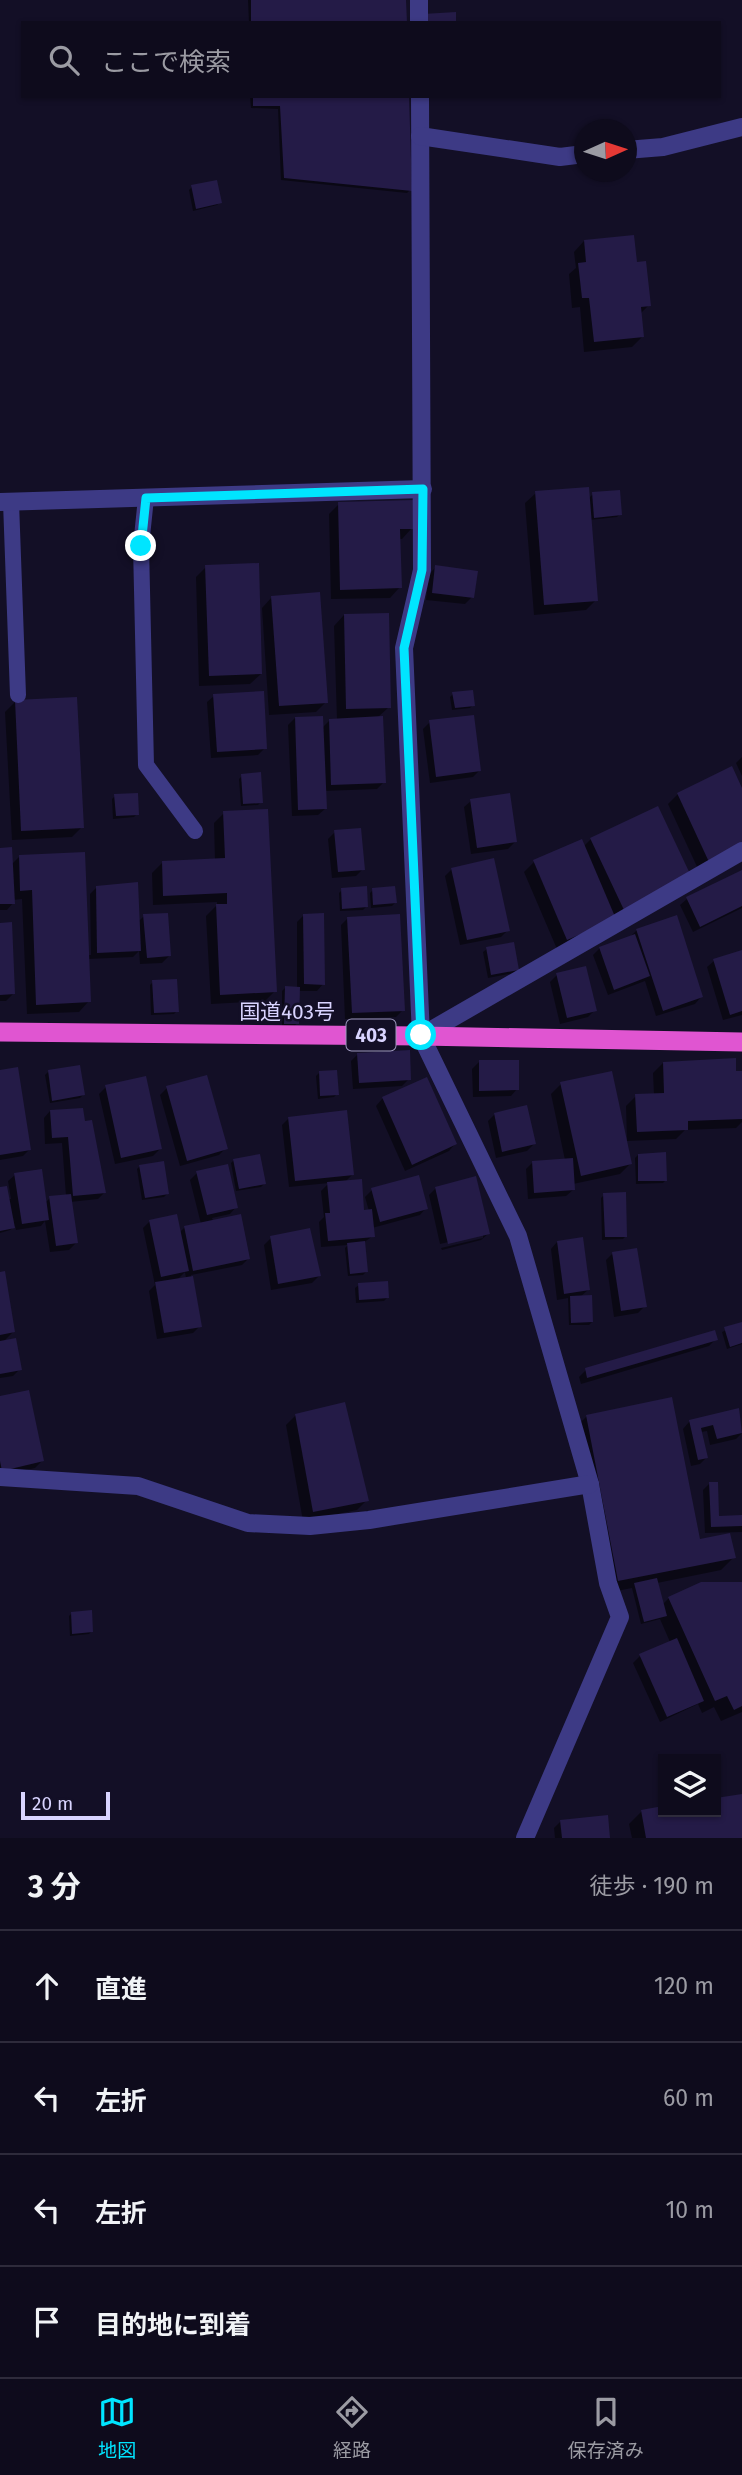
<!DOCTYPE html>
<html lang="ja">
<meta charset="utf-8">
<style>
body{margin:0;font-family:"Fira Sans","Noto Sans JP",sans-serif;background:#171425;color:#f1f3f6}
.controls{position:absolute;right:21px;bottom:21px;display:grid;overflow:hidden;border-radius:0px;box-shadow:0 2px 5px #0004}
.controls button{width:63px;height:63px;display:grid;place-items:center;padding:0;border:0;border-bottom:2px solid #2e2b3b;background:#0e0b1c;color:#f1f3f6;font:35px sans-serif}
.compass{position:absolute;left:574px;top:119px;width:63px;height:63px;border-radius:50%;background:#0e0b1c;box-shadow:0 2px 5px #0004;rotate:87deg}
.scale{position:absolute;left:21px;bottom:18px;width:89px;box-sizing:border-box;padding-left:7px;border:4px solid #d9d4ff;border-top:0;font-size:19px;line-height:24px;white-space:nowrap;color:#d9d4ff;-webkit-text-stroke:5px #130f26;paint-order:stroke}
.stop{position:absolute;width:21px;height:21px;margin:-16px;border:5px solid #00e5ff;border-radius:50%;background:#fff}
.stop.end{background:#00e5ff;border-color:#fff;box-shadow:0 2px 7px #0008}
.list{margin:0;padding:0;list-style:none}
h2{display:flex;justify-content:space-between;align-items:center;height:91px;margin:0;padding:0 28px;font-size:30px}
h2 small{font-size:23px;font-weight:400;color:#9b9ba3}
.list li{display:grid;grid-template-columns:46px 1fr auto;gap:21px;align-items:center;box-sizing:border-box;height:112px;padding:0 28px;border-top:2px solid #2e2b3b}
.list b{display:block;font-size:26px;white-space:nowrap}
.list em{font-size:23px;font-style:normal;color:#9b9ba3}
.icon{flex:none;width:38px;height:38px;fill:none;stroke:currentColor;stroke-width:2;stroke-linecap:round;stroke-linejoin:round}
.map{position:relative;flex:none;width:742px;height:1838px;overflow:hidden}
.search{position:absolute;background:#0e0b1c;box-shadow:0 2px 5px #0004;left:21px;right:21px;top:21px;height:77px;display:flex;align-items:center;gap:18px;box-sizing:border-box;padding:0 24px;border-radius:0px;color:#9b9ba3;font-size:26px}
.sheet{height:539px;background:#0e0b1c}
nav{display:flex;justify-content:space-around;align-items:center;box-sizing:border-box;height:98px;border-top:2px solid #2e2b3b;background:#0e0b1c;font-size:19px;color:#9b9ba3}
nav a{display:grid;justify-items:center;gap:4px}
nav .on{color:#00e5ff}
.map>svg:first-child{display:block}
</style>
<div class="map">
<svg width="742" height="1838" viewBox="0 0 742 1838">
<rect width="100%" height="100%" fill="#130f26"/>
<g fill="#0007" fill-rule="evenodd">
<path d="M 248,0 L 404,0 L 405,23 L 249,23 Z"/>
<path d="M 250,96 L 407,96 L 410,190 L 407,193 L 281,180 L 278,109 L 251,108 Z"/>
<path d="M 192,187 L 220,202 L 217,205 L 193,211 L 189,190 Z"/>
<path d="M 584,241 L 635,264 L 649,305 L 640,314 L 642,337 L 632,347 L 584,352 L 580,307 L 572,308 L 569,274 L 576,268 L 574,252 Z"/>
<path d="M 536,493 L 588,499 L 593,494 L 620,514 L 617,517 L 590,520 L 596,600 L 586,610 L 534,615 L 525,503 Z"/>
<path d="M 339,504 L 412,528 L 402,539 L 399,539 L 400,587 L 390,598 L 331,599 L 329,514 Z"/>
<path d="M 206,567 L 261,674 L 250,684 L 199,686 L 196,577 Z"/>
<path d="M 436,567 L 472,597 L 465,604 L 426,600 L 429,574 Z"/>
<path d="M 272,597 L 326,702 L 316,712 L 269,715 L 262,608 Z"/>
<path d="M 344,615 L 389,707 L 377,718 L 384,782 L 377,789 L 324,791 L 325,809 L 318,815 L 292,816 L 288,725 L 295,718 L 322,728 L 329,721 L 337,720 L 334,626 Z"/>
<path d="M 453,694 L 473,705 L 470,708 L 452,710 L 450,697 Z"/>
<path d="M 214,696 L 265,748 L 258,755 L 211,758 L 207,702 Z"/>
<path d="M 15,702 L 82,827 L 72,837 L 12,840 L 5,712 Z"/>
<path d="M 430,722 L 480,770 L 473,777 L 430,783 L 423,729 Z"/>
<path d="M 742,757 L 742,776 L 736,763 Z"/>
<path d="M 242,776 L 261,802 L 258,805 L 241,806 L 239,779 Z"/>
<path d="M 742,792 L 742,850 L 699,871 L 668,804 L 678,794 Z"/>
<path d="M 115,796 L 137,814 L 134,817 L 113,819 L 112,799 Z"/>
<path d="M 471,801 L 515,842 L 508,849 L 471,854 L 464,807 Z"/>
<path d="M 224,813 L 275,991 L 265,1001 L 211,1004 L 206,916 L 217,905 L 217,902 L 153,905 L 152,873 L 162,863 L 215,861 L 214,823 Z"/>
<path d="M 335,832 L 363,869 L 356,876 L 332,878 L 328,839 Z"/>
<path d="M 591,839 L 689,877 L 557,949 L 524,872 L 534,862 L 583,847 Z"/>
<path d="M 0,850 L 11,865 L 19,857 L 87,955 L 91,955 L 90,894 L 97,887 L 138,922 L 144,916 L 169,956 L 162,963 L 140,964 L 139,951 L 133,957 L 88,959 L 89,1001 L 79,1012 L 27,1014 L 22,899 L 13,900 L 13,903 L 7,910 L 0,910 Z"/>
<path d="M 452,869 L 508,930 L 501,937 L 460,945 L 445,876 Z"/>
<path d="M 742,872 L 742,908 L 693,932 L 680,905 L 687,899 Z"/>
<path d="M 342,890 L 366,907 L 363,910 L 340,911 L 339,893 Z"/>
<path d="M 373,890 L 395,903 L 392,906 L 371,908 L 370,893 Z"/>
<path d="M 304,915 L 323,984 L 317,991 L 298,991 L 297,1023 L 294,1027 L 282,1026 L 282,991 L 285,988 L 297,988 L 297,922 Z"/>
<path d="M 348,918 L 403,1010 L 396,1017 L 345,1019 L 341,925 Z"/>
<path d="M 0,925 L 13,994 L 6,1001 L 0,1001 Z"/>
<path d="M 637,930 L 701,997 L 695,1004 L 656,1016 L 645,981 L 608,995 L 593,955 L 600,948 L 629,938 Z"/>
<path d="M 487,949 L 517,970 L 514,973 L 488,978 L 483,952 Z"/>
<path d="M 742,952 L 742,1015 L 723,1020 L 707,967 L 714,961 Z"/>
<path d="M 557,975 L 595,1010 L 588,1017 L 560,1024 L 550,982 Z"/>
<path d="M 153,982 L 177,1011 L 174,1014 L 151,1015 L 150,985 Z"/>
<path d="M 358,1054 L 409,1079 L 402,1086 L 353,1089 L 351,1061 Z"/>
<path d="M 479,1062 L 517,1089 L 511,1096 L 473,1097 L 472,1069 Z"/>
<path d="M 663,1063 L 742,1073 L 742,1122 L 736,1128 L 685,1130 L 676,1139 L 627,1141 L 626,1106 L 636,1096 L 654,1095 L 653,1073 Z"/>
<path d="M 0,1071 L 29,1150 L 23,1156 L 0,1160 Z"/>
<path d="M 48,1072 L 83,1095 L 80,1098 L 50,1103 L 45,1075 Z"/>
<path d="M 319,1073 L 337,1094 L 334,1097 L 318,1099 L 316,1076 Z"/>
<path d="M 427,1079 L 455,1144 L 449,1151 L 405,1171 L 376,1106 L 382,1099 Z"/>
<path d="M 561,1084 L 630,1164 L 620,1174 L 573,1184 L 573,1190 L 566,1196 L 528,1199 L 526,1169 L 533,1162 L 565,1160 L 551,1094 Z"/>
<path d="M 106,1087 L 160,1149 L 153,1156 L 115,1164 L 99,1094 Z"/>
<path d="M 167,1088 L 226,1148 L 219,1155 L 180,1166 L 160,1095 Z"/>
<path d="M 50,1111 L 83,1123 L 105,1192 L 98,1199 L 70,1202 L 76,1243 L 69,1250 L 50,1252 L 45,1221 L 41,1226 L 16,1230 L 15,1226 L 10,1230 L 0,1233 L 0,1189 L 8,1199 L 11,1199 L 8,1181 L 15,1175 L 45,1203 L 50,1198 L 66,1196 L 62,1143 L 45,1144 L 44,1118 Z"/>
<path d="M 495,1114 L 534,1144 L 527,1151 L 496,1158 L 488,1121 Z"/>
<path d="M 289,1118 L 352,1175 L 344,1183 L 363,1212 L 369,1211 L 365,1197 L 372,1190 L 426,1208 L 420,1215 L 372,1228 L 373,1236 L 363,1243 L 366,1272 L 363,1275 L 348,1276 L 345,1248 L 348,1245 L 321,1247 L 319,1222 L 324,1217 L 321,1191 L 329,1183 L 289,1187 L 282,1125 Z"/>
<path d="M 638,1155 L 666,1180 L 663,1183 L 636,1184 L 635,1158 Z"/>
<path d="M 234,1160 L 264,1184 L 261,1187 L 236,1191 L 231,1163 Z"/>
<path d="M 140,1166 L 167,1194 L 164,1197 L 142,1200 L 137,1169 Z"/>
<path d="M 197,1173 L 236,1207 L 230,1214 L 212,1218 L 213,1221 L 249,1258 L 242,1265 L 191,1275 L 200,1326 L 193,1333 L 157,1339 L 149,1291 L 155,1285 L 143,1228 L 150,1221 L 179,1233 L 185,1227 L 201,1224 L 190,1180 ZM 185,1272 L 186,1278 L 177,1280 Z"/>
<path d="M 436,1188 L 488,1234 L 481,1240 L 442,1250 L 441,1248 L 483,1238 L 483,1234 L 440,1244 L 429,1195 Z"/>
<path d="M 604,1195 L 626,1236 L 623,1239 L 602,1240 L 601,1198 Z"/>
<path d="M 271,1238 L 319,1276 L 312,1283 L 271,1290 L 264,1245 Z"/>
<path d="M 557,1242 L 588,1290 L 580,1297 L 592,1322 L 589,1325 L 569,1325 L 568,1298 L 557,1300 L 551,1249 Z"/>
<path d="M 612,1254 L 645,1306 L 638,1313 L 614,1317 L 606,1260 Z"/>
<path d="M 0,1274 L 13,1332 L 3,1342 L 20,1369 L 13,1376 L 0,1378 Z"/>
<path d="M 359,1285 L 387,1298 L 384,1301 L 356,1303 L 355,1288 Z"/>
<path d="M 742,1323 L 742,1344 L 727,1349 L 722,1332 Z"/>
<path d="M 716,1339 L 709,1346 L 581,1384 L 579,1377 L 586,1370 Z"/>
<path d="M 0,1398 L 42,1461 L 35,1468 L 0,1476 Z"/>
<path d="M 738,1411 L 742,1433 L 736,1439 L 710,1445 L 707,1431 L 701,1432 L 707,1457 L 700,1464 L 691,1466 L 683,1429 L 689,1422 Z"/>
<path d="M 296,1415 L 367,1500 L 357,1510 L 303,1521 L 286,1425 Z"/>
<path d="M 587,1416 L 698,1541 L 734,1557 L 721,1570 L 657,1583 L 662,1605 L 669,1598 L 742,1583 L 742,1712 L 721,1721 L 714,1707 L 702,1713 L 698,1704 L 660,1722 L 633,1663 L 640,1656 L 670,1642 L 660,1619 L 641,1624 L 632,1588 L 606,1593 L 574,1429 Z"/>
<path d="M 710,1483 L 717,1518 L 742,1517 L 742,1532 L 705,1533 L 703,1490 Z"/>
<path d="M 72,1613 L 92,1631 L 89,1634 L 70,1636 L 69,1616 Z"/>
<path d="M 742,1796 L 742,1838 L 632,1838 L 629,1824 L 642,1811 L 663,1808 L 663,1812 L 716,1812 L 716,1800 Z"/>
<path d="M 561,1821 L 608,1838 L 555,1838 L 554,1828 Z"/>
</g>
<g fill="#241b47">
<path d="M 251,0 L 406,0 L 407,23 L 251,23 Z"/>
<path d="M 456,12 L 456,23 L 423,23 L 423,14 Z"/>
<path d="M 253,96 L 409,96 L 412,191 L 284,178 L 280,106 L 253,106 Z"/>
<path d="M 217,180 L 222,203 L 196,209 L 191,185 Z"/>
<path d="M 634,235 L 637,262 L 646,261 L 651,306 L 641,307 L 644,337 L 594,342 L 589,298 L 582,298 L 578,263 L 586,262 L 584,240 Z"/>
<path d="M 589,487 L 598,601 L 544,605 L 535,491 Z"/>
<path d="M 620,490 L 622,515 L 594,518 L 592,492 Z"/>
<path d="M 413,500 L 414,529 L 400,529 L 402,588 L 340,590 L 338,502 Z"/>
<path d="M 259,563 L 262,674 L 209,676 L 205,565 Z"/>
<path d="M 435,565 L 478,571 L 474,598 L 432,593 Z"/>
<path d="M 320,592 L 328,703 L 279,706 L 271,596 Z"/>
<path d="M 389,613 L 391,708 L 346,709 L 344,614 Z"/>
<path d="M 473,690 L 475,706 L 455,708 L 452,692 Z"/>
<path d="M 264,691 L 267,749 L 217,752 L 213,694 Z"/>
<path d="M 77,697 L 84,828 L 21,831 L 15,700 Z"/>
<path d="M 474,715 L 481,771 L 436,777 L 429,720 Z"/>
<path d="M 323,716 L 327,809 L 298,810 L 295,717 Z"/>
<path d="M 383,716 L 386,783 L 331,785 L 329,719 Z"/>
<path d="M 732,766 L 742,788 L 742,847 L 709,862 L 677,793 Z"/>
<path d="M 261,772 L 263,803 L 243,804 L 241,774 Z"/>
<path d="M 138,793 L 139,815 L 116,816 L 114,794 Z"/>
<path d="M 510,793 L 517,842 L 477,848 L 470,799 Z"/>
<path d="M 658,806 L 692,878 L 624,910 L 590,838 Z"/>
<path d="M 268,809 L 277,992 L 220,995 L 216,904 L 227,904 L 227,893 L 163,896 L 162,861 L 225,858 L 223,811 Z"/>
<path d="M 361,828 L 365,870 L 338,872 L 334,830 Z"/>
<path d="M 582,839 L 616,919 L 567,940 L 533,860 Z"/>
<path d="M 12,847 L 15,904 L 0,904 L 0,848 Z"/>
<path d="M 85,852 L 91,1002 L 36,1005 L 32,890 L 20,891 L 19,855 Z"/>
<path d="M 494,858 L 510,931 L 467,940 L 451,868 Z"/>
<path d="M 742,870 L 742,906 L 700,927 L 686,897 Z"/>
<path d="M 138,882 L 141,951 L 97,953 L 96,886 Z"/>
<path d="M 367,886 L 368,907 L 342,909 L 341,888 Z"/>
<path d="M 395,886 L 397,903 L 373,905 L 372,888 Z"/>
<path d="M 168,913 L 171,956 L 147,958 L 143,914 Z"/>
<path d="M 324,913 L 325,985 L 304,984 L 303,914 Z"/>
<path d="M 400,914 L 405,1011 L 352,1013 L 347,917 Z"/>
<path d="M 677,915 L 703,997 L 663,1011 L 636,929 Z"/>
<path d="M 12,922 L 15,994 L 0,995 L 0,923 Z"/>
<path d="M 635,934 L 650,976 L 614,990 L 599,947 Z"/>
<path d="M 514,942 L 519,970 L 491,975 L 486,947 Z"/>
<path d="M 742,950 L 742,1011 L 730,1015 L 713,959 Z"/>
<path d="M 586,966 L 597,1011 L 567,1018 L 556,973 Z"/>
<path d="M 177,979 L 179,1012 L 154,1013 L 152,980 Z"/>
<path d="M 285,986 L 300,987 L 299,1024 L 284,1024 Z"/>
<path d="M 410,1050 L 411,1080 L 359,1083 L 357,1053 Z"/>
<path d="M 736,1058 L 736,1071 L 742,1071 L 742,1119 L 688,1121 L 688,1130 L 637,1132 L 635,1094 L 664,1093 L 663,1062 Z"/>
<path d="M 479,1060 L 519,1060 L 519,1090 L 479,1091 Z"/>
<path d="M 80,1065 L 85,1095 L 52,1101 L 48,1070 Z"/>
<path d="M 18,1067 L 31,1150 L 0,1155 L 0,1070 Z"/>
<path d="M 337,1070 L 339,1095 L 320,1096 L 319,1071 Z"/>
<path d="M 612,1071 L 632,1164 L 581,1176 L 560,1082 Z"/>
<path d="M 207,1075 L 228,1149 L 187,1161 L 166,1086 Z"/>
<path d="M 146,1076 L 162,1149 L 121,1158 L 105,1085 Z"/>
<path d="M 427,1077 L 457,1144 L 412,1165 L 382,1097 Z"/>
<path d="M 527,1105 L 536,1144 L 502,1152 L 494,1113 Z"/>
<path d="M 83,1108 L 85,1121 L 92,1120 L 106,1193 L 73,1196 L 68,1137 L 52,1138 L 50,1110 Z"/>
<path d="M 347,1110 L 354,1175 L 295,1181 L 288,1117 Z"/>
<path d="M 666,1152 L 667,1181 L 638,1181 L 638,1154 Z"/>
<path d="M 260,1154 L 266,1184 L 239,1189 L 233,1159 Z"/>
<path d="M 573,1158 L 575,1190 L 534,1193 L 532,1161 Z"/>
<path d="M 164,1161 L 169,1194 L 145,1198 L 139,1165 Z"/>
<path d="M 228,1164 L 238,1208 L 207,1215 L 196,1171 Z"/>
<path d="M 42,1169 L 49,1220 L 22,1224 L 14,1173 Z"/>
<path d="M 419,1175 L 428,1209 L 380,1222 L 371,1188 Z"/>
<path d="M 476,1176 L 490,1234 L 448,1244 L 435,1187 Z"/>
<path d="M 362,1179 L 364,1210 L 372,1209 L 375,1237 L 328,1241 L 325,1213 L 330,1213 L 327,1182 Z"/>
<path d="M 7,1186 L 15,1228 L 0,1231 L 0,1187 Z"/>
<path d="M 626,1192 L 627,1237 L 605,1237 L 603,1193 Z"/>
<path d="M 71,1194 L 78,1243 L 56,1246 L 49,1196 Z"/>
<path d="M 177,1214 L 189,1271 L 161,1277 L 149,1220 Z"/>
<path d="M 241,1214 L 250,1259 L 193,1271 L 184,1226 Z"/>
<path d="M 310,1228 L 321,1276 L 278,1284 L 270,1236 Z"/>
<path d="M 583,1237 L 590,1290 L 564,1294 L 557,1241 Z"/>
<path d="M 365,1241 L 368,1272 L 350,1274 L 347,1243 Z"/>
<path d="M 637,1248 L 647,1307 L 621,1311 L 612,1252 Z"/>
<path d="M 5,1271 L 15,1332 L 0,1335 L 0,1272 Z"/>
<path d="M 193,1276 L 202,1327 L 164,1333 L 155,1282 Z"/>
<path d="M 388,1281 L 389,1298 L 359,1300 L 358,1283 Z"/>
<path d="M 592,1295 L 593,1322 L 571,1323 L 570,1296 Z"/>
<path d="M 742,1322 L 742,1343 L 730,1347 L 724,1327 Z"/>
<path d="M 715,1330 L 718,1340 L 587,1378 L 585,1368 Z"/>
<path d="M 16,1338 L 22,1370 L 0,1374 L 0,1341 Z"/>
<path d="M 29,1390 L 44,1461 L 2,1471 L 0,1461 L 0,1396 Z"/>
<path d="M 672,1397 L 700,1539 L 730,1533 L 736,1558 L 618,1581 L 586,1415 Z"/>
<path d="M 345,1402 L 369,1501 L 313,1512 L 295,1414 Z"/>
<path d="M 739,1408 L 742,1433 L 717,1439 L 713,1425 L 701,1428 L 708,1458 L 698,1460 L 689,1420 Z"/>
<path d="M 709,1482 L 718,1482 L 719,1516 L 742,1515 L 742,1526 L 711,1527 Z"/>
<path d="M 657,1578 L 667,1616 L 644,1622 L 634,1583 Z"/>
<path d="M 701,1582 L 742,1582 L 742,1706 L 734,1710 L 727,1696 L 715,1701 L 668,1597 Z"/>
<path d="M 92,1610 L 93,1632 L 72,1634 L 71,1612 Z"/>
<path d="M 677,1638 L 704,1701 L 667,1717 L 639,1654 Z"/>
<path d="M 742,1794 L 742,1838 L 646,1838 L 641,1810 L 663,1806 L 663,1812 L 716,1812 L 716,1798 Z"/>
<path d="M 608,1815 L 610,1838 L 562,1838 L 560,1820 Z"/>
</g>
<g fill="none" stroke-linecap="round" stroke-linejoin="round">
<g stroke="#3d3a85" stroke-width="16">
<path d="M 146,498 L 141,546 L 146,765 L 195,831"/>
<path d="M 11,502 L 18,695"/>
</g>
<g stroke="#3d3a85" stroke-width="18">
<path d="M 419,0 L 419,23"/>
<path d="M 420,96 L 422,570 L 404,648 L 421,1036 L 518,1236 L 590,1484 L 608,1583 L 620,1617 L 525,1838"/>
<path d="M 420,136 L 560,157 L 584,154"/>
<path d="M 626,150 L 663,147 L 742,127"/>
<path d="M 0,502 L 423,489"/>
<path d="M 421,1036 L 742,851"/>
<path d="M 0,1477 L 138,1486 L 248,1523 L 310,1526 L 369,1520 L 590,1484"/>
</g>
<path stroke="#e055d1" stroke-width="19" d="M 0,1032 L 421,1036 L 742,1042"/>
</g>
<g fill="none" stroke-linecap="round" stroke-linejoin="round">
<path stroke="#00e5ff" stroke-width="9" d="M 141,546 L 146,498 L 423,489 L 422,570 L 404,648 L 421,1035"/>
</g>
<g text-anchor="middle" stroke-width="5" stroke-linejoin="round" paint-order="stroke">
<rect fill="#130f26" stroke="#9e99be" stroke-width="2" x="346.5" y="1019.5" width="49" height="31" rx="5"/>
<g font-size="19" font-weight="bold" fill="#d9d4ff">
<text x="371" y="1042">403</text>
</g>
<g font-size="21" fill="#d9d4ff" stroke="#130f26">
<text x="287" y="1019">国道403号</text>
</g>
</g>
</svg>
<div class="controls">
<button><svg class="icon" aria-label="layers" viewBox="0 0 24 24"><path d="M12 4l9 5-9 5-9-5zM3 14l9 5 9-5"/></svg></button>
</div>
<svg class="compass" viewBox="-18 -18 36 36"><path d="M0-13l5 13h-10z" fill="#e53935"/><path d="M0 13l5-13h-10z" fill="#9b9ba3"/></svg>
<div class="scale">20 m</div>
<div class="stop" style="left:421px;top:1035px"></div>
<div class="stop end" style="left:141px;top:546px"></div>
<div class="search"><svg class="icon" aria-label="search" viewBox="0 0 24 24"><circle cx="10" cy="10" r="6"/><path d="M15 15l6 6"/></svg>ここで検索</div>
</div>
<section class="sheet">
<h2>3 分<small>徒歩 · 190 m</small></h2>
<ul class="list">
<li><svg class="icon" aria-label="ahead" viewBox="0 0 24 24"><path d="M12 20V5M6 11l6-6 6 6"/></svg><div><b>直進</b></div><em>120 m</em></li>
<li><svg class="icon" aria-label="left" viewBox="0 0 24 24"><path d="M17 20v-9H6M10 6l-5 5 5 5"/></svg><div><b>左折</b></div><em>60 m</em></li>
<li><svg class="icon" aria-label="left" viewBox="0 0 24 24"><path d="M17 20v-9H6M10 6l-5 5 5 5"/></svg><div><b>左折</b></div><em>10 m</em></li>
<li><svg class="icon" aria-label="arrive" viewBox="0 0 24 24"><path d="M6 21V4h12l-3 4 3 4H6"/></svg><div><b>目的地に到着</b></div></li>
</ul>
</section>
<nav>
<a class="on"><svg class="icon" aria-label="map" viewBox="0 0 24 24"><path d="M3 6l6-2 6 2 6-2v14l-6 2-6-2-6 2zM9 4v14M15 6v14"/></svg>地図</a>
<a><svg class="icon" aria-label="directions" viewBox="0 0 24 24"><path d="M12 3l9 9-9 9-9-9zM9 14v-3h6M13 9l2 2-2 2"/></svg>経路</a>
<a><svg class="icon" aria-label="saved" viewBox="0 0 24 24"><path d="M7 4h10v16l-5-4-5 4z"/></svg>保存済み</a>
</nav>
